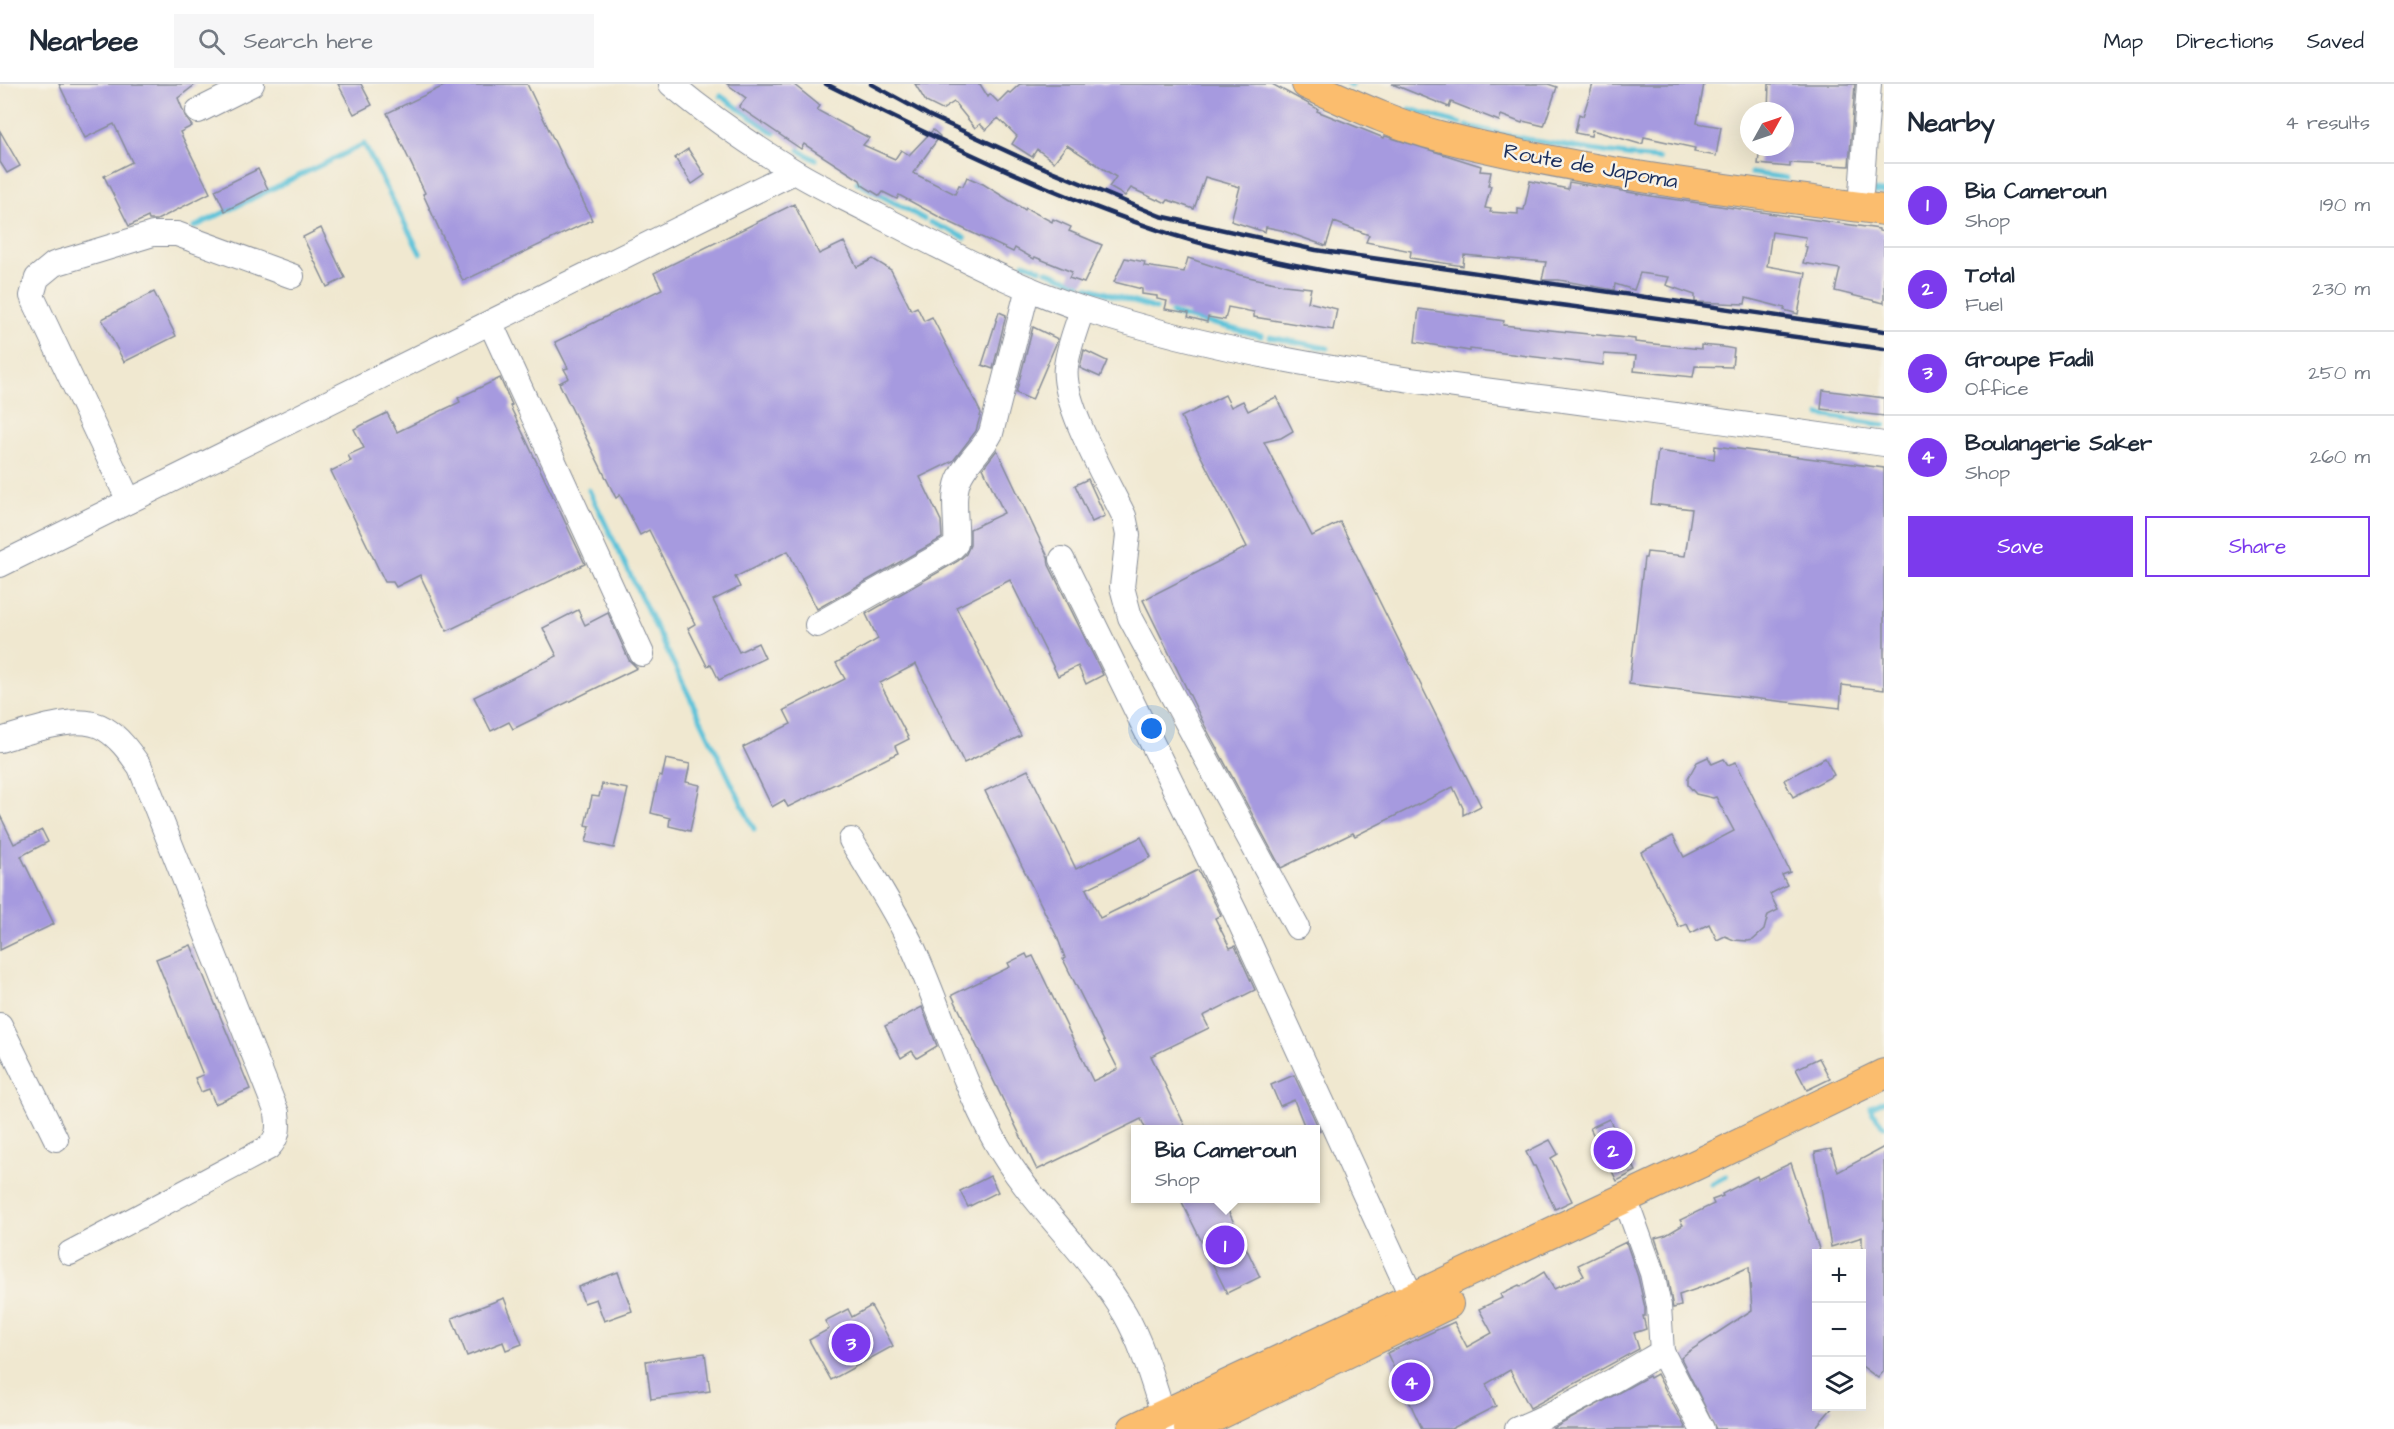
<!DOCTYPE html>
<meta charset="utf-8">
<style>
body{margin:0;font-family:"Architects Daughter",sans-serif;background:#f6f6f7;color:#1f2937}
.controls{position:absolute;right:18px;bottom:18px;display:grid;overflow:hidden;border-radius:0px;box-shadow:0 6px 24px #0002}
.controls button{width:54px;height:54px;display:grid;place-items:center;padding:0;border:0;border-bottom:2px solid #e0e1e3;background:#fff;color:#1f2937;font:30px sans-serif}
.compass{position:absolute;left:1740px;top:18px;width:54px;height:54px;border-radius:50%;background:#fff;box-shadow:0 6px 24px #0002;rotate:50deg}
.you{position:absolute;left:1152px;top:645px;width:21px;height:21px;margin:-15px;border:4px solid #fff;border-radius:50%;background:#1a73e8;box-shadow:0 0 0 9px #1a73e833}
.badge{display:grid;place-items:center;width:39px;height:39px;border-radius:50%;background:#7c3aed;color:#fff;font-size:20px;font-weight:700}
.pin{position:absolute;translate:-50% -50%;border:3px solid #fff;box-shadow:0 2px 6px #0006}
.popup{position:absolute;left:1131px;top:1041px;width:189px;height:78px;box-sizing:border-box;display:grid;place-content:center;border-radius:0px;background:#fff;filter:drop-shadow(0 2px 4px #0005);font-size:20px;white-space:nowrap;color:#747a83}
.popup b{font-size:22px;color:#1f2937}
.popup::after{content:'';position:absolute;left:50%;top:100%;margin-left:-12px;border:12px solid transparent;border-top-color:#fff}
.list{margin:0;padding:0;list-style:none}
h2{display:flex;justify-content:space-between;align-items:center;height:78px;margin:0;padding:0 24px;font-size:26px}
h2 small{font-size:20px;font-weight:400;color:#747a83}
.list li{display:grid;grid-template-columns:39px 1fr auto;gap:18px;align-items:center;box-sizing:border-box;height:84px;padding:0 24px;border-top:2px solid #e0e1e3}
.list b{display:block;font-size:22px;white-space:nowrap}
.list p{margin:0;font-size:20px;white-space:nowrap;color:#747a83}
.list em{font-size:20px;font-style:normal;color:#747a83}
.actions{display:flex;gap:12px;padding:18px 24px}
.actions a{flex:1;padding:14px 0;border:2px solid #7c3aed;border-radius:0px;text-align:center;font-size:21px;color:#7c3aed}
.actions .main{background:#7c3aed;color:#fff}
.icon{flex:none;width:33px;height:33px;fill:none;stroke:currentColor;stroke-width:2;stroke-linecap:round;stroke-linejoin:round}
.map{position:relative;flex:none;width:1884px;height:1345px;overflow:hidden}
header{display:flex;align-items:center;gap:36px;box-sizing:border-box;height:84px;padding:0 30px;background:#fff;border-bottom:2px solid #e0e1e3}
header strong{font-size:28px}
nav{display:flex;gap:33px;margin-inline-start:auto;font-size:21px}
.search{width:420px;height:54px;background:#f6f6f7;display:flex;align-items:center;gap:15px;box-sizing:border-box;padding:0 21px;border-radius:0px;color:#747a83;font-size:22px}
main{display:flex}
aside{flex:1;background:#fff}
.map>svg:first-child{display:block}
</style>
<header>
<strong>Nearbee</strong>
<div class="search"><svg class="icon" aria-label="search" viewBox="0 0 24 24"><circle cx="10" cy="10" r="6"/><path d="M15 15l6 6"/></svg>Search here</div>
<nav><a>Map</a><a>Directions</a><a>Saved</a></nav>
</header>
<main>
<div class="map">
<svg width="1884" height="1345" viewBox="0 0 1884 1345">
<rect width="100%" height="100%" fill="#f7f3e8"/>
<filter id="ink" filterUnits="userSpaceOnUse"><feTurbulence type="fractalNoise" baseFrequency=".0167" numOctaves="2"/><feDisplacementMap in="SourceGraphic" scale="12" xChannelSelector="R" yChannelSelector="G"/><feConvolveMatrix kernelMatrix="1 2 1 2 8 2 1 2 1" color-interpolation-filters="sRGB"/></filter>
<filter id="wash" filterUnits="userSpaceOnUse"><feTurbulence type="fractalNoise" baseFrequency=".008" numOctaves="4" result="noise"/><feDisplacementMap in="SourceGraphic" scale="24" xChannelSelector="R" yChannelSelector="G"/><feGaussianBlur stdDeviation="1.35" result="paint"/><feColorMatrix in="noise" values="0 0 0 0 0 0 0 0 0 0 0 0 0 0 0 0 0 1.4 0 .05"/><feComposite in="paint" operator="in"/></filter>
<g filter="url(#wash)">
<rect width="100%" height="100%" fill="#f0e8d0"/>
<g fill="none" stroke-linecap="round" stroke-linejoin="round">
<g stroke="#5cc2d9" stroke-width="5">
<path d="M 1348,0 L 1352,2"/>
<path d="M 721,12 L 774,49"/>
<path d="M 1410,25 L 1461,40"/>
<path d="M 1467,42 L 1532,56"/>
<path d="M 1536,57 L 1610,69"/>
<path d="M 799,66 L 816,76"/>
<path d="M 1612,69 L 1633,72"/>
<path d="M 1637,73 L 1659,75"/>
<path d="M 1751,89 L 1786,94"/>
<path d="M 857,98 L 924,135"/>
<path d="M 1873,107 L 1884,108"/>
<path d="M 930,138 L 943,144"/>
<path d="M 194,143 L 364,60 L 420,169"/>
<path d="M 945,144 L 965,154"/>
<path d="M 1024,179 L 1040,185"/>
<path d="M 1046,187 L 1080,200"/>
<path d="M 1087,203 L 1156,225"/>
<path d="M 1171,229 L 1208,239"/>
<path d="M 1210,239 L 1262,252"/>
<path d="M 1270,253 L 1327,264"/>
<path d="M 1820,331 L 1884,341"/>
<path d="M 589,406 L 754,745"/>
<path d="M 1884,1017 L 1871,1023 L 1872,1028 L 1884,1042"/>
<path d="M 1711,1100 L 1726,1092"/>
</g>
</g>
<g id="blocks">
<g fill="#a69adf">
<path d="M 59,0 L 196,0 L 178,14 L 186,34 L 192,42 L 180,48 L 210,109 L 157,136 L 149,136 L 148,133 L 129,142 L 104,92 L 132,78 L 114,40 L 85,54 Z"/>
<path d="M 338,0 L 361,0 L 372,21 L 354,30 Z"/>
<path d="M 448,0 L 527,0 L 592,136 L 463,197 L 423,110 L 425,109 L 387,29 Z"/>
<path d="M 727,0 L 793,0 L 820,22 L 817,26 L 869,54 L 863,61 L 895,75 L 901,66 L 909,71 L 933,46 L 940,52 L 913,89 L 955,110 L 959,101 L 963,102 L 967,93 L 983,100 L 1025,126 L 1026,124 L 1052,138 L 1053,135 L 1071,143 L 1069,147 L 1102,161 L 1084,199 L 1069,194 L 1072,188 L 1035,173 L 1034,175 L 1015,164 L 1013,168 L 943,135 L 899,111 L 897,115 L 883,108 L 880,112 L 862,101 L 860,96 L 804,60 L 801,65 L 739,23 L 746,14 Z"/>
<path d="M 915,0 L 980,0 L 988,13 L 990,10 L 998,18 L 1008,8 L 1010,9 L 1020,0 L 1272,0 L 1318,25 L 1317,27 L 1384,54 L 1385,52 L 1481,82 L 1480,87 L 1491,88 L 1488,102 L 1491,102 L 1485,124 L 1491,125 L 1490,128 L 1518,130 L 1518,125 L 1524,126 L 1530,97 L 1568,105 L 1569,98 L 1657,113 L 1879,145 L 1879,147 L 1884,148 L 1884,219 L 1835,207 L 1840,185 L 1803,179 L 1807,163 L 1804,162 L 1806,153 L 1772,148 L 1767,182 L 1806,189 L 1798,230 L 1784,226 L 1785,224 L 1746,214 L 1745,220 L 1695,218 L 1695,211 L 1666,201 L 1669,193 L 1640,189 L 1634,206 L 1615,200 L 1614,206 L 1559,196 L 1542,196 L 1546,178 L 1464,171 L 1463,182 L 1410,174 L 1411,167 L 1366,158 L 1369,151 L 1334,138 L 1326,162 L 1281,146 L 1266,143 L 1265,148 L 1231,137 L 1240,103 L 1205,93 L 1194,125 L 1168,116 L 1166,119 L 1158,115 L 1157,116 L 1131,104 L 1125,112 L 1109,103 L 1116,93 L 1067,61 L 1054,78 L 1037,65 L 1032,73 L 1012,60 L 1017,52 L 998,34 L 986,46 L 980,40 L 975,44 L 954,18 L 942,26 L 926,18 Z"/>
<path d="M 1392,0 L 1548,0 L 1557,3 L 1544,42 L 1523,37 L 1522,39 L 1501,31 L 1499,37 L 1451,18 L 1449,23 Z"/>
<path d="M 1593,0 L 1704,0 L 1697,39 L 1721,43 L 1716,72 L 1694,68 L 1695,64 L 1644,53 L 1643,59 L 1640,60 L 1592,46 L 1591,52 L 1575,49 L 1579,30 L 1583,32 Z"/>
<path d="M 1769,0 L 1855,0 L 1849,82 L 1790,79 L 1790,83 L 1758,80 L 1760,63 L 1785,63 L 1785,27 L 1768,27 Z"/>
<path d="M 0,47 L 20,82 L 7,89 L 0,78 Z"/>
<path d="M 688,65 L 705,91 L 692,100 L 675,74 Z"/>
<path d="M 258,85 L 268,105 L 225,127 L 215,106 Z"/>
<path d="M 794,120 L 819,170 L 844,158 L 857,183 L 873,175 L 891,186 L 911,226 L 917,223 L 924,237 L 932,233 L 981,329 L 976,347 L 953,377 L 920,393 L 941,437 L 942,454 L 817,525 L 788,467 L 735,493 L 740,503 L 713,516 L 739,568 L 758,559 L 765,574 L 719,596 L 711,580 L 707,582 L 688,544 L 695,540 L 649,446 L 640,451 L 620,411 L 616,414 L 559,299 L 569,294 L 564,285 L 568,284 L 555,258 L 662,205 L 654,189 Z"/>
<path d="M 321,144 L 345,194 L 327,203 L 303,153 Z"/>
<path d="M 1125,174 L 1145,178 L 1144,182 L 1184,188 L 1188,174 L 1240,191 L 1284,201 L 1311,204 L 1308,218 L 1337,225 L 1333,246 L 1254,233 L 1254,228 L 1228,223 L 1225,236 L 1208,233 L 1207,238 L 1188,233 L 1189,229 L 1165,225 L 1167,217 L 1157,215 L 1157,212 L 1142,210 L 1142,205 L 1114,198 Z"/>
<path d="M 154,208 L 176,252 L 124,278 L 102,235 Z"/>
<path d="M 1419,225 L 1504,237 L 1503,241 L 1635,255 L 1635,258 L 1701,265 L 1701,261 L 1723,263 L 1734,265 L 1732,283 L 1695,282 L 1693,293 L 1634,287 L 1636,272 L 1604,270 L 1603,281 L 1470,265 L 1470,267 L 1415,258 Z"/>
<path d="M 999,228 L 1006,231 L 993,285 L 982,281 Z"/>
<path d="M 1033,243 L 1058,255 L 1032,316 L 1016,309 Z"/>
<path d="M 1084,266 L 1107,277 L 1100,293 L 1080,284 Z"/>
<path d="M 500,294 L 512,321 L 510,322 L 585,480 L 447,547 L 420,491 L 396,503 L 393,498 L 385,498 L 331,387 L 351,377 L 348,371 L 364,364 L 354,345 L 387,329 L 397,348 L 460,318 L 458,314 Z"/>
<path d="M 1823,306 L 1884,314 L 1884,332 L 1821,325 Z"/>
<path d="M 1225,311 L 1231,323 L 1243,317 L 1248,327 L 1276,313 L 1293,347 L 1281,354 L 1264,358 L 1312,452 L 1340,438 L 1481,722 L 1463,731 L 1463,724 L 1453,703 L 1355,752 L 1353,749 L 1281,784 L 1205,642 L 1143,516 L 1247,463 L 1181,333 Z"/>
<path d="M 1715,362 L 1884,384 L 1884,606 L 1842,601 L 1840,624 L 1629,600 L 1644,474 L 1646,474 L 1647,468 L 1685,472 L 1692,425 L 1651,420 L 1658,367 L 1714,375 Z"/>
<path d="M 997,366 L 1048,473 L 1049,481 L 1103,591 L 1086,600 L 1078,582 L 1058,592 L 1010,496 L 956,523 L 1021,652 L 964,679 L 916,580 L 880,599 L 909,655 L 895,662 L 898,669 L 788,723 L 784,716 L 772,723 L 743,663 L 791,640 L 784,626 L 845,595 L 836,579 L 878,555 L 866,530 L 958,477 L 966,470 L 970,461 L 970,445 L 1004,429 L 983,384 Z"/>
<path d="M 1088,395 L 1105,432 L 1092,438 L 1075,401 Z"/>
<path d="M 578,526 L 585,541 L 608,529 L 629,576 L 637,584 L 513,645 L 509,638 L 491,647 L 474,613 L 557,572 L 543,544 Z"/>
<path d="M 1708,673 L 1712,680 L 1724,675 L 1728,681 L 1736,678 L 1790,788 L 1782,791 L 1787,801 L 1770,810 L 1778,826 L 1768,831 L 1764,846 L 1753,856 L 1748,857 L 1734,856 L 1725,852 L 1717,856 L 1709,840 L 1691,849 L 1687,840 L 1679,843 L 1641,768 L 1673,752 L 1684,773 L 1734,747 L 1716,713 L 1713,714 L 1696,710 L 1688,701 L 1688,694 L 1697,678 Z"/>
<path d="M 1825,674 L 1834,691 L 1793,713 L 1784,696 Z"/>
<path d="M 666,675 L 690,680 L 686,698 L 700,701 L 690,747 L 669,742 L 670,734 L 651,729 L 659,692 L 662,693 Z"/>
<path d="M 1028,686 L 1076,785 L 1141,753 L 1151,773 L 1086,805 L 1100,834 L 1198,786 L 1221,831 L 1215,834 L 1230,864 L 1235,862 L 1255,906 L 1203,932 L 1209,944 L 1151,972 L 1187,1046 L 1146,1046 L 1141,1035 L 1037,1086 L 952,911 L 1010,883 L 1008,879 L 1026,870 L 1028,874 L 1033,872 L 1093,997 L 1118,985 L 1063,875 L 1065,874 L 1058,855 L 985,707 Z"/>
<path d="M 602,700 L 628,705 L 614,764 L 586,758 L 590,742 L 585,741 L 592,712 L 599,713 Z"/>
<path d="M 0,731 L 14,760 L 42,746 L 48,758 L 21,772 L 54,840 L 0,866 Z"/>
<path d="M 191,861 L 250,1005 L 215,1020 L 209,1005 L 201,1008 L 195,994 L 203,991 L 156,875 Z"/>
<path d="M 922,923 L 937,962 L 917,974 L 912,967 L 901,974 L 885,942 Z"/>
<path d="M 1819,974 L 1830,995 L 1807,1006 L 1796,985 Z"/>
<path d="M 1294,991 L 1320,1047 L 1315,1049 L 1315,1046 L 1306,1046 L 1294,1016 L 1280,1022 L 1271,1001 Z"/>
<path d="M 1609,1035 L 1636,1087 L 1617,1097 L 1590,1044 Z"/>
<path d="M 1550,1056 L 1558,1070 L 1551,1074 L 1572,1117 L 1555,1125 L 1535,1082 L 1533,1082 L 1526,1068 Z"/>
<path d="M 1884,1063 L 1884,1287 L 1878,1294 L 1862,1282 L 1862,1153 L 1831,1163 L 1815,1068 L 1831,1065 L 1838,1088 Z"/>
<path d="M 1791,1079 L 1820,1168 L 1816,1169 L 1816,1323 L 1833,1323 L 1814,1345 L 1716,1345 L 1681,1274 L 1688,1268 L 1752,1226 L 1749,1183 L 1714,1199 L 1679,1211 L 1681,1222 L 1673,1224 L 1666,1186 L 1655,1154 L 1666,1151 L 1683,1141 L 1680,1136 L 1714,1120 L 1712,1116 L 1723,1112 L 1722,1110 L 1757,1092 L 1758,1095 Z"/>
<path d="M 990,1092 L 998,1108 L 968,1123 L 960,1107 Z"/>
<path d="M 1180,1114 L 1222,1114 L 1260,1193 L 1227,1209 Z"/>
<path d="M 1626,1158 L 1638,1193 L 1645,1224 L 1645,1232 L 1643,1232 L 1646,1245 L 1634,1249 L 1639,1265 L 1530,1324 L 1510,1286 L 1486,1300 L 1496,1322 L 1451,1345 L 1422,1345 L 1387,1269 L 1454,1238 L 1467,1263 L 1492,1249 L 1479,1225 L 1502,1214 L 1500,1210 L 1519,1201 L 1520,1203 L 1544,1188 L 1554,1205 L 1584,1192 L 1578,1181 Z"/>
<path d="M 618,1188 L 632,1227 L 604,1237 L 596,1215 L 584,1219 L 578,1203 Z"/>
<path d="M 504,1214 L 522,1260 L 506,1266 L 503,1258 L 467,1272 L 452,1234 Z"/>
<path d="M 871,1222 L 893,1262 L 831,1296 L 809,1256 L 829,1245 L 825,1237 L 848,1225 L 852,1233 Z"/>
<path d="M 705,1269 L 710,1307 L 651,1315 L 646,1277 Z"/>
<path d="M 1657,1290 L 1686,1345 L 1552,1345 L 1649,1292 L 1650,1294 Z"/>
</g>
</g>
</g>
<g filter="url(#ink)">
<use href="#blocks" fill-opacity="0" stroke="#868c97" stroke-width="1.5"/>
<g fill="none" stroke-linecap="round" stroke-linejoin="round">
<g stroke="#868c97" stroke-width="26">
<g id="minor">
<path d="M 671,0 C 709,32 750,60 792,86 C 819,103 849,116 877,131 C 944,165 1012,202 1083,225 C 1239,276 1402,296 1564,316 C 1671,330 1777,345 1884,360"/>
<path d="M 198,27 L 252,0"/>
<path d="M 1860,123 L 1869,0"/>
<path d="M 1082,225 C 1077,243 1068,263 1066,283 C 1061,318 1107,397 1124,432 L 1128,451 L 1122,503 L 1130,533 L 1297,843"/>
<path d="M 491,240 L 642,570"/>
<path d="M 129,417 L 32,212 L 37,194 L 54,180 L 153,150 L 177,150 L 292,192"/>
<path d="M 1062,475 L 1236,830 L 1419,1229"/>
<path d="M 0,481 L 794,88"/>
<path d="M 817,541 L 951,465 L 956,460 C 958,439 950,410 961,391 C 969,375 983,365 991,349 L 1028,204"/>
<path d="M 0,656 C 29,648 78,628 105,645 C 120,654 130,669 140,683 L 277,1029 C 279,1044 279,1053 268,1064 L 70,1169"/>
<path d="M 851,756 C 872,791 897,829 914,866 C 942,929 961,995 994,1055 C 1029,1119 1088,1167 1125,1230 C 1145,1265 1155,1307 1168,1345"/>
<path d="M 0,941 L 56,1055"/>
<path d="M 1625,1114 L 1652,1189 L 1659,1222 L 1662,1268 L 1702,1345"/>
<path d="M 1517,1345 C 1568,1324 1614,1296 1662,1268"/>
</g>
</g>
<g stroke="#868c97" stroke-width="32">
<g id="major">
<path d="M 1307,0 C 1350,19 1393,40 1439,52 C 1584,89 1735,107 1884,126"/>
<path d="M 1133,1345 L 1719,1070 L 1884,990"/>
<path d="M 1189,1345 L 1448,1220"/>
</g>
</g>
<use href="#minor" stroke="#fff" stroke-width="24"/>
<use href="#major" stroke="#fbbd6e" stroke-width="30"/>
<g stroke="#1b2f5e" stroke-width="4.5">
<path d="M 826,0 C 939,56 1051,111 1170,150 C 1281,185 1407,200 1523,216 C 1643,232 1764,248 1884,265"/>
<path d="M 871,0 L 928,31 L 1037,81 L 1160,132 L 1316,166 L 1884,247"/>
</g>
</g>
</g>
<g text-anchor="middle" stroke-width="5" stroke-linejoin="round" paint-order="stroke">
<g font-size="22" fill="#1b2f5e" stroke="#f7f3e8">
<text transform="translate(1591 81) rotate(10)" y="8">Route de Japoma</text>
</g>
</g>
</svg>
<div class="controls">
<button>+</button>
<button>−</button>
<button><svg class="icon" aria-label="layers" viewBox="0 0 24 24"><path d="M12 4l9 5-9 5-9-5zM3 14l9 5 9-5"/></svg></button>
</div>
<svg class="compass" viewBox="-18 -18 36 36"><path d="M0-13l5 13h-10z" fill="#e53935"/><path d="M0 13l5-13h-10z" fill="#747a83"/></svg>
<div class="you"></div>
<div class="pin badge" style="left:1225px;top:1161px">1</div>
<div class="popup"><b>Bia Cameroun</b>Shop</div>
<div class="pin badge" style="left:1613px;top:1066px">2</div>
<div class="pin badge" style="left:851px;top:1259px">3</div>
<div class="pin badge" style="left:1411px;top:1298px">4</div>
</div>
<aside>
<h2>Nearby<small>4 results</small></h2>
<ul class="list">
<li><span class="badge">1</span><div><b>Bia Cameroun</b><p>Shop</p></div><em>190 m</em></li>
<li><span class="badge">2</span><div><b>Total</b><p>Fuel</p></div><em>230 m</em></li>
<li><span class="badge">3</span><div><b>Groupe Fadil</b><p>Office</p></div><em>250 m</em></li>
<li><span class="badge">4</span><div><b>Boulangerie Saker</b><p>Shop</p></div><em>260 m</em></li>
</ul>
<div class="actions"><a class="main">Save</a><a>Share</a></div>
</aside>
</main>
